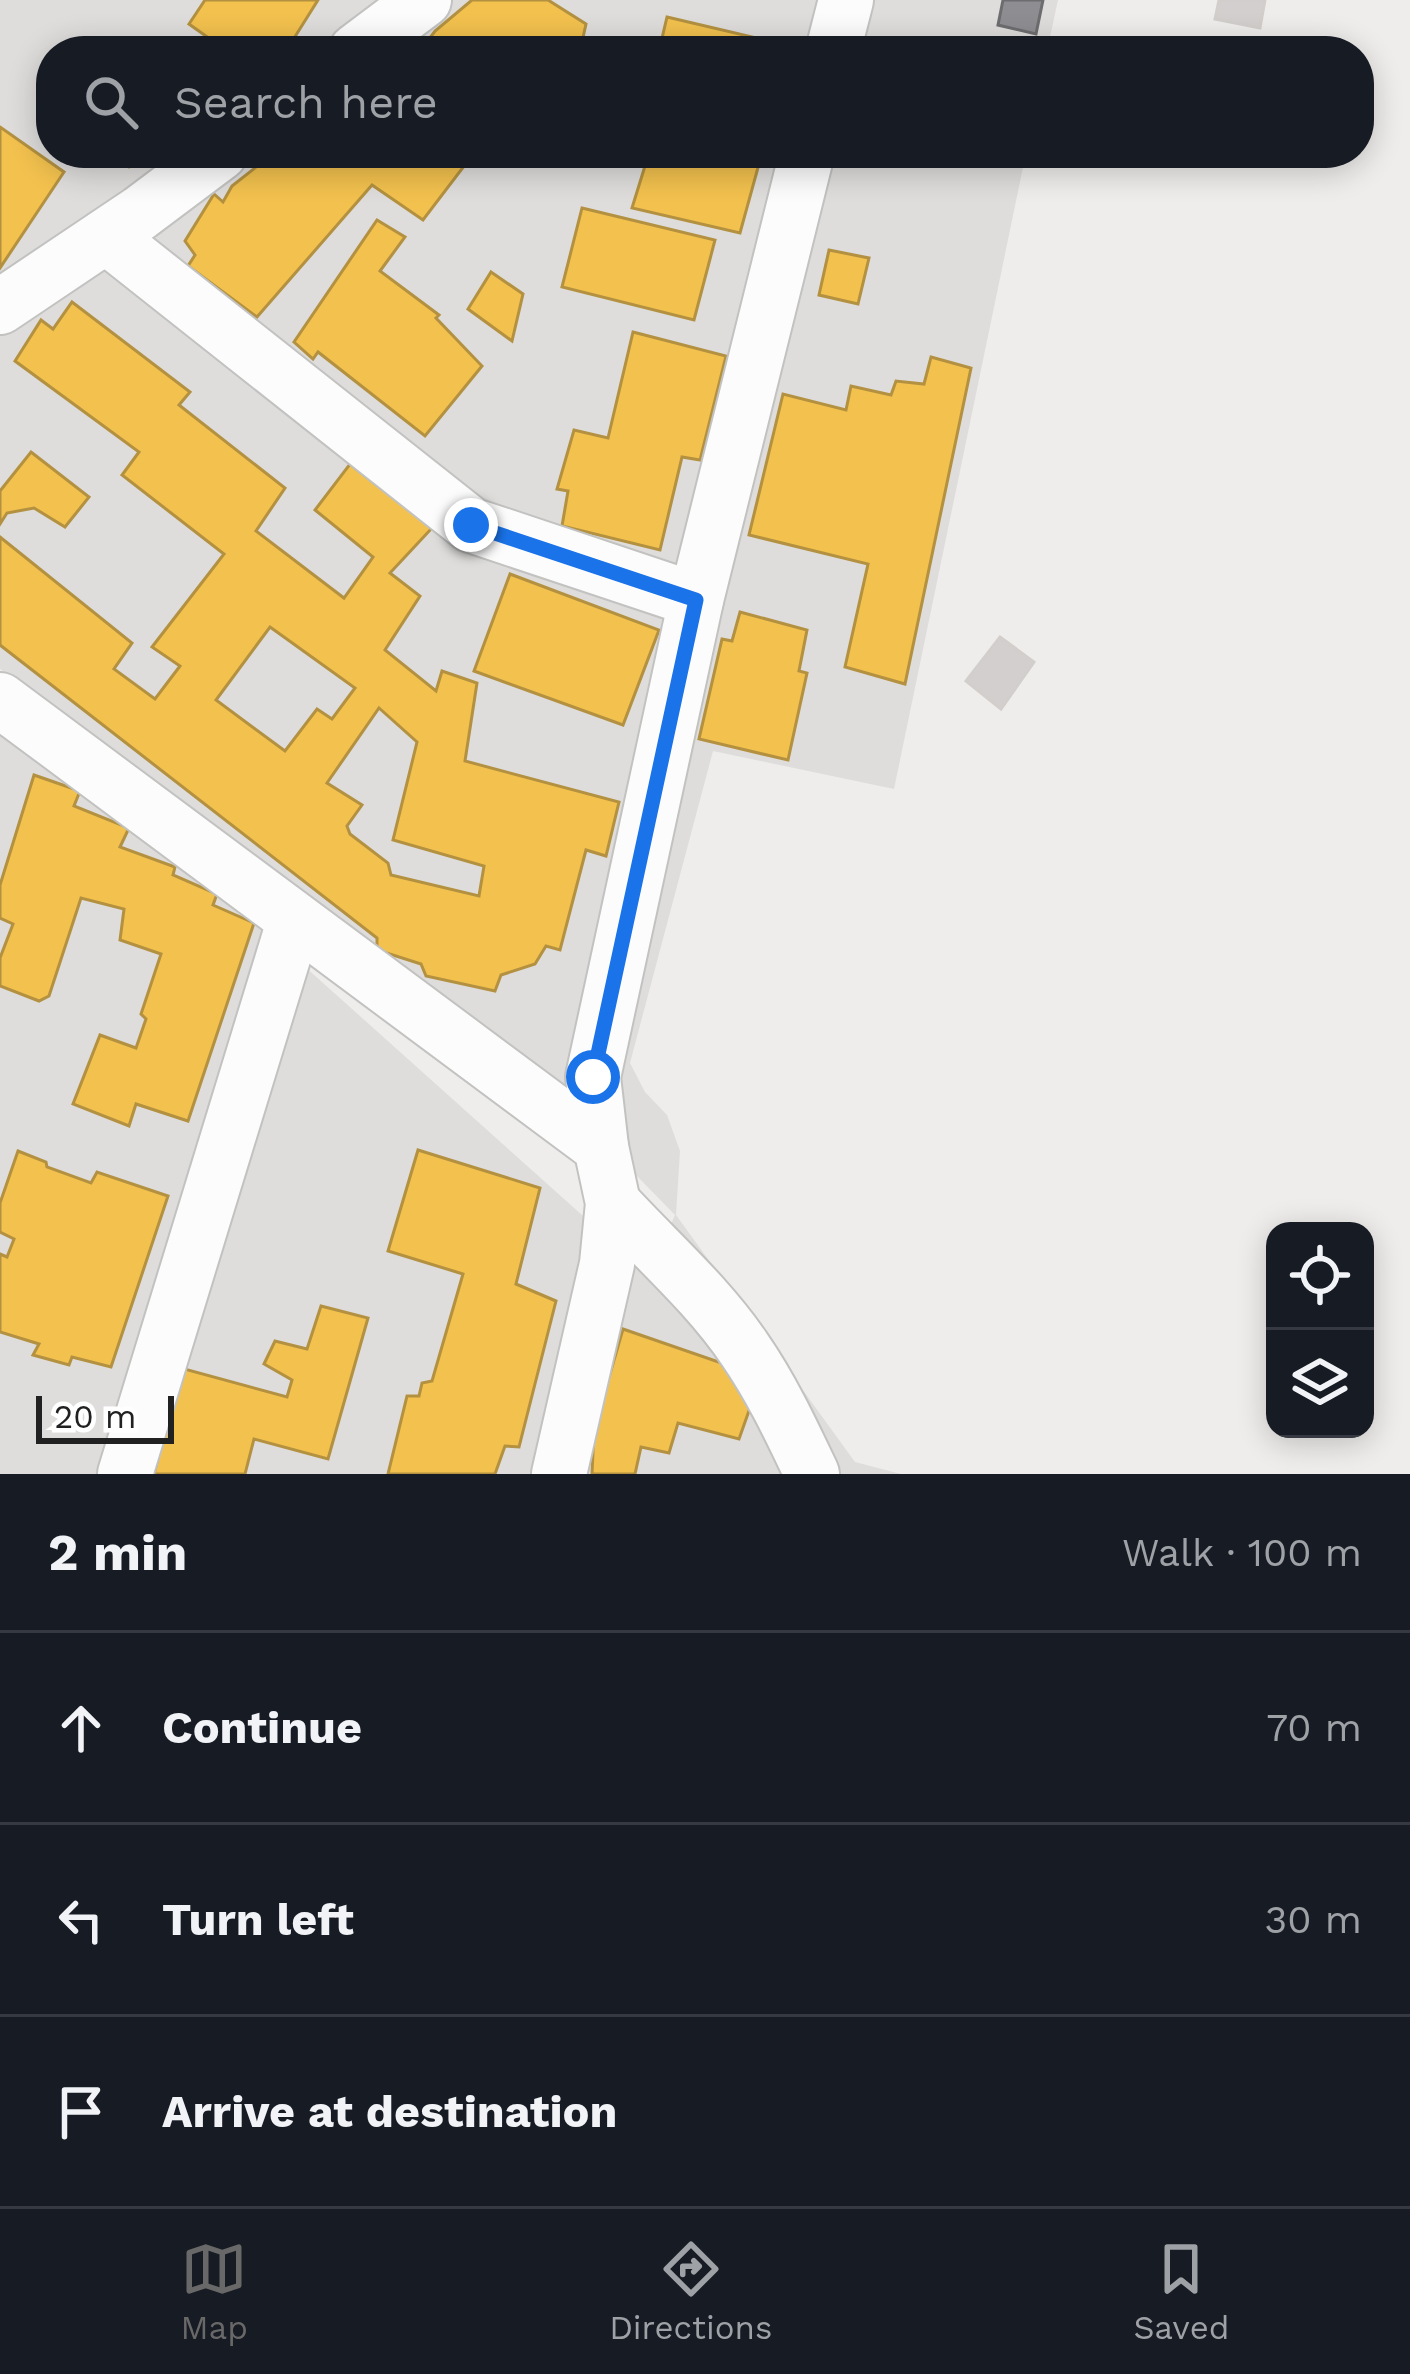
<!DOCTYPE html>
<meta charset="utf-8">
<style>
body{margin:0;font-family:"Work Sans",sans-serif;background:#20242c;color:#f1f3f6}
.controls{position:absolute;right:36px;bottom:36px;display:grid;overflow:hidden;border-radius:24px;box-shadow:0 6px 30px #0003}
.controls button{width:108px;height:108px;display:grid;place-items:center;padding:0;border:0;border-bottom:3px solid #363941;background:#171b24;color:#f1f3f6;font:60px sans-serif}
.scale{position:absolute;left:36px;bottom:30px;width:138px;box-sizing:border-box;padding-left:12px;border:6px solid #212121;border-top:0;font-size:33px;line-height:42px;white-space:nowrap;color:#212121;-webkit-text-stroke:9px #fff;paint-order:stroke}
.stop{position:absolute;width:36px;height:36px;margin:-27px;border:9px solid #1a73e8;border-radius:50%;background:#fff}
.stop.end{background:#1a73e8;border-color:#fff;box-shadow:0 3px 12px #0008}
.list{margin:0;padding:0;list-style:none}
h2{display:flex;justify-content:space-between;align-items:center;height:156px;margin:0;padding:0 48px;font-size:51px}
h2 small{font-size:39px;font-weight:400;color:#9ea1a6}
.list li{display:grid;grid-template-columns:78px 1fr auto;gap:36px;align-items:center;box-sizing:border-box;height:192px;padding:0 48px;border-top:3px solid #363941}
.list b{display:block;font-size:45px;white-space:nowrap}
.list em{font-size:39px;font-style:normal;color:#9ea1a6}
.icon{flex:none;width:66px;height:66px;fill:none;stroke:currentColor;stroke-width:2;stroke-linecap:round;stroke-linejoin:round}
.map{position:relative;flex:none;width:1410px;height:1474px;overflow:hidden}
.search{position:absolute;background:#171b24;box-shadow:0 6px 30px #0003;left:36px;right:36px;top:36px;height:132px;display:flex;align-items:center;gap:30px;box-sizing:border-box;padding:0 42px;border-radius:48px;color:#9ea1a6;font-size:45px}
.sheet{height:732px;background:#171b24}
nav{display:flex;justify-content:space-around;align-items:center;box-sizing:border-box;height:168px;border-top:3px solid #363941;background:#171b24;font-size:33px;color:#9ea1a6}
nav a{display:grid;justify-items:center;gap:6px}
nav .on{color:#696868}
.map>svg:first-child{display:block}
</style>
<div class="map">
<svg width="1410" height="1474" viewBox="0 0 1410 1474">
<rect width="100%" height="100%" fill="#efedeb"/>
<path fill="#dedddc" d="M 0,0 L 1058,0 L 1047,51 L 51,51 L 51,153 L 1026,153 L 894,789 L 713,751 L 630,1063 L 645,1092 L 667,1115 L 680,1151 L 676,1215 L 855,1462 L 901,1474 L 0,1474 L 0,728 L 255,922 L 649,1275 L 675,1215 L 548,1085 L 0,669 Z"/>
<g fill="#f2c14e" stroke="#b39140" stroke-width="3" fill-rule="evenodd">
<path d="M 205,0 L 318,0 L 286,51 L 227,51 L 189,24 Z"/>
<path d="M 472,0 L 548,0 L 586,24 L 580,51 L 420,51 L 435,31 Z"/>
<path d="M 667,17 L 791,46 L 789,51 L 659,51 Z"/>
<path d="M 0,127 L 64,172 L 0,268 Z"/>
<path d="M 106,153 L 144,153 L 129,167 Z"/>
<path d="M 274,153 L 327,153 L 338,162 L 345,153 L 474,153 L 423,220 L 372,185 L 257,317 L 188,266 L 195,255 L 185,241 L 214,194 L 223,202 L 232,186 Z"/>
<path d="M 649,153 L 762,153 L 740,233 L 632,208 Z"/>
<path d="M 582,208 L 715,240 L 694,320 L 562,287 Z"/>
<path d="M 377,220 L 405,237 L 380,271 L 439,315 L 436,318 L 482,366 L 425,436 L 318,352 L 313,359 L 294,342 Z"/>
<path d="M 829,250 L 869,258 L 858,304 L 819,295 Z"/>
<path d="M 491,272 L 523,294 L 512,341 L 468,309 Z"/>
<path d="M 72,302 L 190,392 L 179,405 L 285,488 L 256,531 L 344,598 L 373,557 L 315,510 L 350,464 L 432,528 L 390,573 L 420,596 L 385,650 L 436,691 L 442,671 L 477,683 L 465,761 L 619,802 L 606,856 L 586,850 L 560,950 L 546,946 L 535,964 L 501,975 L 495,991 L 426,976 L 421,964 L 377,950 L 377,938 L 0,645 L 0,537 L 132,643 L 114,669 L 155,699 L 180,666 L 152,647 L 224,554 L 122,475 L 139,452 L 15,361 L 41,320 L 53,329 ZM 270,627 L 355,688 L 332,719 L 317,709 L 285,751 L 216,700 ZM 379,708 L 417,742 L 393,840 L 484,866 L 479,896 L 391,875 L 388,863 L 350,834 L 347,826 L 362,805 L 327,783 Z"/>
<path d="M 633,332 L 726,356 L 700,460 L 682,457 L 660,550 L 562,526 L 568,491 L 557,489 L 574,430 L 608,438 Z"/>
<path d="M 931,357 L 971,368 L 905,684 L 845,667 L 868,564 L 749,535 L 783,394 L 846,410 L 851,386 L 891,395 L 896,381 L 924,384 Z"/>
<path d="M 31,452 L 89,497 L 65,527 L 34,508 L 7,513 L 0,524 L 0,491 Z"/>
<path d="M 510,574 L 659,630 L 623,725 L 474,671 Z"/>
<path d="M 740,612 L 807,630 L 799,671 L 807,673 L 788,760 L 699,739 L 722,639 L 732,641 Z"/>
<path d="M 34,775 L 80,791 L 74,806 L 129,828 L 120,847 L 175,867 L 173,875 L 217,894 L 213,905 L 254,923 L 188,1121 L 136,1104 L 129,1126 L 73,1104 L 100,1035 L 136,1048 L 146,1019 L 141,1014 L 161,954 L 120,940 L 124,909 L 81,898 L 49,996 L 39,1001 L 0,986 L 0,958 L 13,924 L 0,918 L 0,885 Z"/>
<path d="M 418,1150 L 540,1188 L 516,1284 L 556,1301 L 519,1447 L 505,1446 L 495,1474 L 388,1474 L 407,1396 L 419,1396 L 422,1383 L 432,1381 L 463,1274 L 388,1251 Z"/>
<path d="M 18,1151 L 46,1162 L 47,1167 L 91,1183 L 97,1172 L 168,1196 L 111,1367 L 72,1357 L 69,1365 L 33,1355 L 39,1344 L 0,1332 L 0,1254 L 7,1257 L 14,1239 L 0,1232 L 0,1203 Z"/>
<path d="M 321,1306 L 368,1318 L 328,1459 L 254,1439 L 245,1474 L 154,1474 L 181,1368 L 287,1397 L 292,1380 L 264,1364 L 275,1341 L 307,1349 Z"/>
<path d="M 623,1329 L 739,1369 L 756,1391 L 739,1439 L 678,1423 L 669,1453 L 641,1447 L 635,1474 L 592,1474 L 594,1429 Z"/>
</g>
<path fill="#8d8d92" stroke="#6d6d70" stroke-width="3" d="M 1003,0 L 1043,0 L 1036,34 L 998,25 Z"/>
<g fill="#d2cfce" stroke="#d2cecc" stroke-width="3">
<path d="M 1219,0 L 1265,0 L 1260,28 L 1215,19 Z"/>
<path d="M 1000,637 L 1034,662 L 1001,709 L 966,681 Z"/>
</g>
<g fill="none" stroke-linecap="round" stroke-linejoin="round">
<g stroke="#c2c2c1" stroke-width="58">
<g id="street">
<path d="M 356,51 L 424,0"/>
<path d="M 833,51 L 846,0"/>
<path d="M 106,236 L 471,525 L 696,600"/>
<path d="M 0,307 L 140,213 L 220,153"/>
<path d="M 0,700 L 601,1147 L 613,1203 L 607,1264 L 559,1474"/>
<path d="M 601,1147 L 593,1077 L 696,600 L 807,153"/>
<path d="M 613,1203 C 657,1251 708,1295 745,1350 C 772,1389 792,1432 812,1474"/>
<path d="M 125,1474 L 294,922"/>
</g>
</g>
<use href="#street" stroke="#fdfcfc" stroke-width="54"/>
</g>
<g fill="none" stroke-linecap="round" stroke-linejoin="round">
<path stroke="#1a73e8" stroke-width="15" d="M 471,525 L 696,600 L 593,1077"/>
</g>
</svg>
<div class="controls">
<button><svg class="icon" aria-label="locate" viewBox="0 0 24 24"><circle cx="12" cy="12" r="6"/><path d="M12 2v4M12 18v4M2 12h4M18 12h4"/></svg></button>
<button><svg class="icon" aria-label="layers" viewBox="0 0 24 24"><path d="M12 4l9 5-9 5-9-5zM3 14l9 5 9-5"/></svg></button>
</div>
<div class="scale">20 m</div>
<div class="stop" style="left:593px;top:1077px"></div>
<div class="stop end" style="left:471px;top:525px"></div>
<div class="search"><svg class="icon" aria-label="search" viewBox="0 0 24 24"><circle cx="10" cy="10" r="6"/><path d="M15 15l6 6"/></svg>Search here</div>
</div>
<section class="sheet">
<h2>2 min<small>Walk · 100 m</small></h2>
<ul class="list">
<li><svg class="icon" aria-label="ahead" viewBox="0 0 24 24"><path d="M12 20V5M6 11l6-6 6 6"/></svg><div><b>Continue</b></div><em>70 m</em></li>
<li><svg class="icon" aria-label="left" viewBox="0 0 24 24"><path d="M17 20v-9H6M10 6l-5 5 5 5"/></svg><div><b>Turn left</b></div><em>30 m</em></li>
<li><svg class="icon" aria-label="arrive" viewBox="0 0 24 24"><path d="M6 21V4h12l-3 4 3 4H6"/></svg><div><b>Arrive at destination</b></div></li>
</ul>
</section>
<nav>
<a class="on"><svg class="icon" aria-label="map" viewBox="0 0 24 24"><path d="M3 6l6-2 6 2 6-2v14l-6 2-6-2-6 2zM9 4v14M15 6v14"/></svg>Map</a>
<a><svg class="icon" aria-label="directions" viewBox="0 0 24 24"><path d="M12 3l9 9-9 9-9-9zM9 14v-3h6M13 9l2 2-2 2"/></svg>Directions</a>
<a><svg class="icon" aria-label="saved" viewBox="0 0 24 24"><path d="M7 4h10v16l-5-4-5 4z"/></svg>Saved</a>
</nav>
